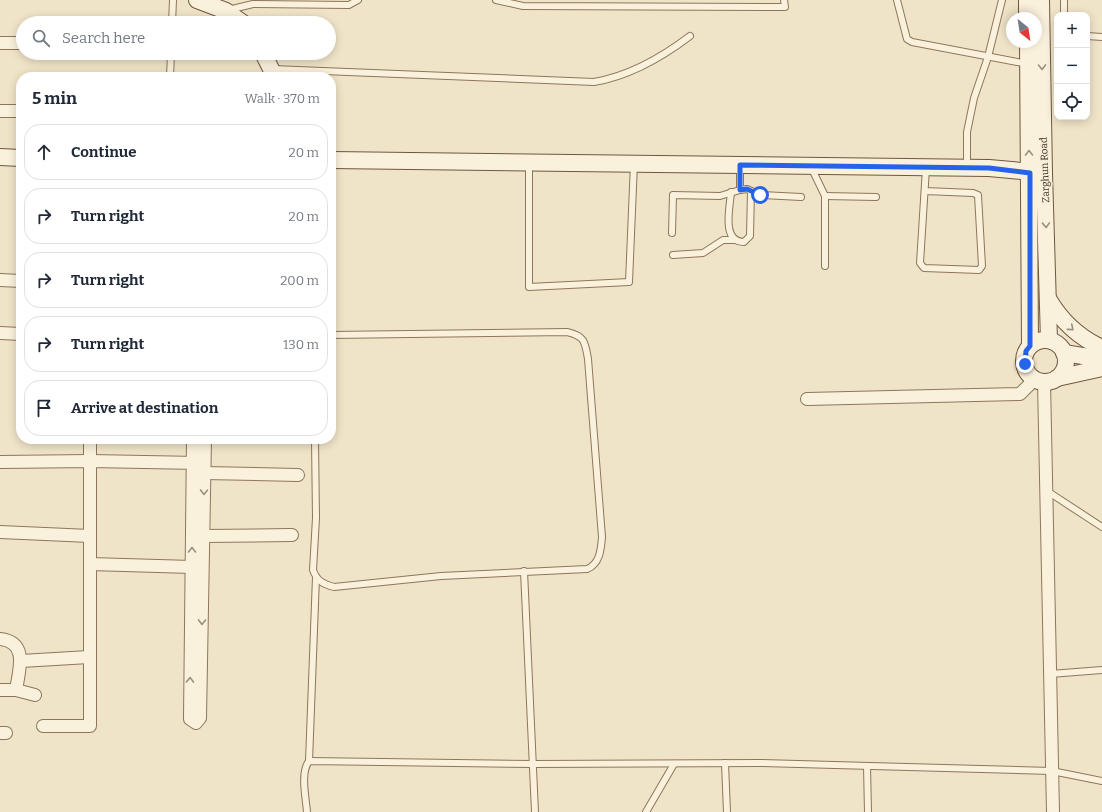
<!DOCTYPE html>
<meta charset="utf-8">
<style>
body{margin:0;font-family:Bitter,serif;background:#f2f2f3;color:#1f2937}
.controls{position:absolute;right:12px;top:12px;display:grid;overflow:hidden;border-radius:8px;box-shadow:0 2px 10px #0003}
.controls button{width:36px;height:36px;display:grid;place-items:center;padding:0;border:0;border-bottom:1px solid #e0e1e3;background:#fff;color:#1f2937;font:20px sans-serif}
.compass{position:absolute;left:1006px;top:12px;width:36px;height:36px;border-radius:50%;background:#fff;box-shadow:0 2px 10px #0003;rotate:150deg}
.stop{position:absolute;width:12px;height:12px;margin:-9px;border:3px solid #2563eb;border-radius:50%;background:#fff}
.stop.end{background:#2563eb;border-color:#fff;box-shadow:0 1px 4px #0008}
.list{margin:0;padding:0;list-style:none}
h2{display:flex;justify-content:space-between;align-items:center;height:52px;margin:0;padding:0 16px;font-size:17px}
h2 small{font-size:13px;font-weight:400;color:#747a83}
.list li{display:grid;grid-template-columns:26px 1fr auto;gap:12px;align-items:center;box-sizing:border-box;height:56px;margin:0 8px 8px;padding:0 8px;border:1px solid #e0e1e3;border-radius:16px}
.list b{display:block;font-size:15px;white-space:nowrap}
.list em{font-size:13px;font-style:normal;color:#747a83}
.icon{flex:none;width:22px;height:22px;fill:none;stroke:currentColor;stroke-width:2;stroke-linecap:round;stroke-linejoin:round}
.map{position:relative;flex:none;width:1102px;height:812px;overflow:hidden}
.search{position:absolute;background:#fff;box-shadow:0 2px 10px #0003;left:16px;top:16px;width:320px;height:44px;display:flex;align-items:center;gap:10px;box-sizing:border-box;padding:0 14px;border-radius:22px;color:#747a83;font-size:15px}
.panel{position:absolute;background:#fff;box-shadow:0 2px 10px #0003;left:16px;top:72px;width:320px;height:372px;border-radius:16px}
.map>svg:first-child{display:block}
</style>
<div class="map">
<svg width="1102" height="812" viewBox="0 0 1102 812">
<rect width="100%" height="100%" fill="#f0e4c8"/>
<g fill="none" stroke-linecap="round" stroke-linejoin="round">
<g stroke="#8d765c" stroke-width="8">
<g id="lane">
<path d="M 496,0 L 523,6 L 785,7 L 784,0"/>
<path d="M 897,0 L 907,39 L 912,42 L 1028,64"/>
<path d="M 1064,0 L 1064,15"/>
<path d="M 228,10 L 253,4 L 349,5 L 358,0"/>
<path d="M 172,23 L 173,0"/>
<path d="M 1087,36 L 1102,37"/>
<path d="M 273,69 L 594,82 C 630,76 661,58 690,36"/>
<path d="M 170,77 L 171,53"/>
<path d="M 967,159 L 967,132 L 974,98 L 988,57 L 1002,0"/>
<path d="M 529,163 L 529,287 L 629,282 L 634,163"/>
<path d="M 811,167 L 825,196 L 825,266"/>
<path d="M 740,190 L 740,166"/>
<path d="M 925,191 L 973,193 L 978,195 L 982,266 L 979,270 L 924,268 L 920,263 L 926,168"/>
<path d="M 731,192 C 730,207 721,242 744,242 L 750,236 L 751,191"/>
<path d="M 825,196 L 876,197"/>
<path d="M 672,233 L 673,195 L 720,196 L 740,190 L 747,189 L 760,195 L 801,197"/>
<path d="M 673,255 L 703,253 L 723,240 L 735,240"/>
<path d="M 315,439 L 316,518 L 313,570 C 317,581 323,584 334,587 L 441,576 L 587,569 C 600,564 601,549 602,537 L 588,359 C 585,342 585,336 567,332 L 331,335"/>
<path d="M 1047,491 L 1102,527"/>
<path d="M 524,571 L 535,812"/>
<path d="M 1050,674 L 1102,670"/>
<path d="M 309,761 L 316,577"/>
<path d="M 725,763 L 727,812"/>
<path d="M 867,766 L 868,812"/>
<path d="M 307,812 C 306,798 300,773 309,761 L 533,764 L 760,763 L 1052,771 L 1102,781"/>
<path d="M 646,812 L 674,764"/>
</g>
</g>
<g stroke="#8d765c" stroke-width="14">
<g id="street">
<path d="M 0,43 L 23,43"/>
<path d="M 0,111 L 21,111"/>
<path d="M 0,280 L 21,281"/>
<path d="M 0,333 L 21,334"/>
<path d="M 1044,382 L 1053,812"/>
<path d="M 807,399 L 1020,394 L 1035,379"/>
<path d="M 193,439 L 190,719 L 196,723 L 200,718 L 205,439"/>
<path d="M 0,462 L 90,461 L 199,463"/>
<path d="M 204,473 L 298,475"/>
<path d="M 0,532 L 90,536"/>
<path d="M 203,536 L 292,535"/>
<path d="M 90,564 L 192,567 L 199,568"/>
<path d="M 0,639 C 29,642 19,670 16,690"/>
<path d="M 21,661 L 89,657"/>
<path d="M 0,690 L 16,690 L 35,695"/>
<path d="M 43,726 L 90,726 L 90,439"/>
<path d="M 0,733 L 6,733"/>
</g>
</g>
<g stroke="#6f573f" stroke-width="18">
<g id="secondary">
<path d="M 197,0 L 226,11 L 243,23"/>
<path d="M 1027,0 L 1027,18"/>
<path d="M 1041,0 L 1044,173 L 1049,340"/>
<path d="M 1028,42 L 1030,346"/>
<path d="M 263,53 L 275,77"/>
<path d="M 0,157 L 21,158"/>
<path d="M 331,160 L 989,168 L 1044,173"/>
<path d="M 1049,300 C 1062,322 1078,337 1102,348"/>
<circle cx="1045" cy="361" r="21"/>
<path d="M 1064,353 L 1102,359"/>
<path d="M 1057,378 L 1102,368"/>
</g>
</g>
<use href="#lane" stroke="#faf1dc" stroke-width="6"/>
<use href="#street" stroke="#faf1dc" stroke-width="12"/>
<use href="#secondary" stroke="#faf1dc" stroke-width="16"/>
</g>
<defs><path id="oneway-chevron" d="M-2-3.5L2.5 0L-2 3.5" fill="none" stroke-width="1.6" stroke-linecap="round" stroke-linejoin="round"/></defs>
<g stroke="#9c907e">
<use href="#oneway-chevron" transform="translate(1042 67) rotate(89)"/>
<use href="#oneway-chevron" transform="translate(1029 153) rotate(-91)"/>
<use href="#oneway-chevron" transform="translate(1046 225) rotate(88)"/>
<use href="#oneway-chevron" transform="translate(1071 328) rotate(40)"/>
<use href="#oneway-chevron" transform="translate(204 492) rotate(91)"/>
<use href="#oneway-chevron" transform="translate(192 550) rotate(-90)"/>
<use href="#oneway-chevron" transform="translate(202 622) rotate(91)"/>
<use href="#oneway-chevron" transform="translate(190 680) rotate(-89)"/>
</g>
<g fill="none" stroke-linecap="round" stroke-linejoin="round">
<path stroke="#2563eb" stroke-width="5" d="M 760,195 L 747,189 L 740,190 L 740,165 L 989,168 L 1030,173 L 1030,346 L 1026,351 L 1025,364"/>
</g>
<g text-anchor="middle" stroke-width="3.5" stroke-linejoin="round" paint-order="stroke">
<g font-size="10" fill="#3d2e20" stroke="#f7eed8">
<text transform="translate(1044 170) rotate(-92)" y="4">Zarghun Road</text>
</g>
</g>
</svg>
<div class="controls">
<button>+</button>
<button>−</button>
<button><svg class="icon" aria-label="locate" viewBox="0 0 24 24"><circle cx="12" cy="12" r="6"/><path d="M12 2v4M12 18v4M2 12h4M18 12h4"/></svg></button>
</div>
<svg class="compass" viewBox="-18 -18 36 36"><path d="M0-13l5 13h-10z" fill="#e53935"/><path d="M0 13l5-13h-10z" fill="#747a83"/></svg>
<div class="stop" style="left:760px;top:195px"></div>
<div class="stop end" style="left:1025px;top:364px"></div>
<div class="search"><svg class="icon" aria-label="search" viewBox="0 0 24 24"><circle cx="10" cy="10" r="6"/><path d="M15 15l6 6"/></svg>Search here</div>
<section class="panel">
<h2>5 min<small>Walk · 370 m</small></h2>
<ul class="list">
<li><svg class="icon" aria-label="ahead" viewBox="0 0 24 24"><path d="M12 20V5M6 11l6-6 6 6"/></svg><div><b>Continue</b></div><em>20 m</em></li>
<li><svg class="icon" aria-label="right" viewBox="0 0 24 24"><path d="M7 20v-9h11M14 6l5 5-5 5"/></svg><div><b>Turn right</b></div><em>20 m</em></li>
<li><svg class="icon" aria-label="right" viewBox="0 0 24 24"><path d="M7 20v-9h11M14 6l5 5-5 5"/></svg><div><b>Turn right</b></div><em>200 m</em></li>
<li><svg class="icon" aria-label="right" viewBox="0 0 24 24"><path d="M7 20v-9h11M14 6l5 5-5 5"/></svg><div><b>Turn right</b></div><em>130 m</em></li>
<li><svg class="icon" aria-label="arrive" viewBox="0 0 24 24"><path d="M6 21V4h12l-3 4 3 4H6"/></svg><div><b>Arrive at destination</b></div></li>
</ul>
</section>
</div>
